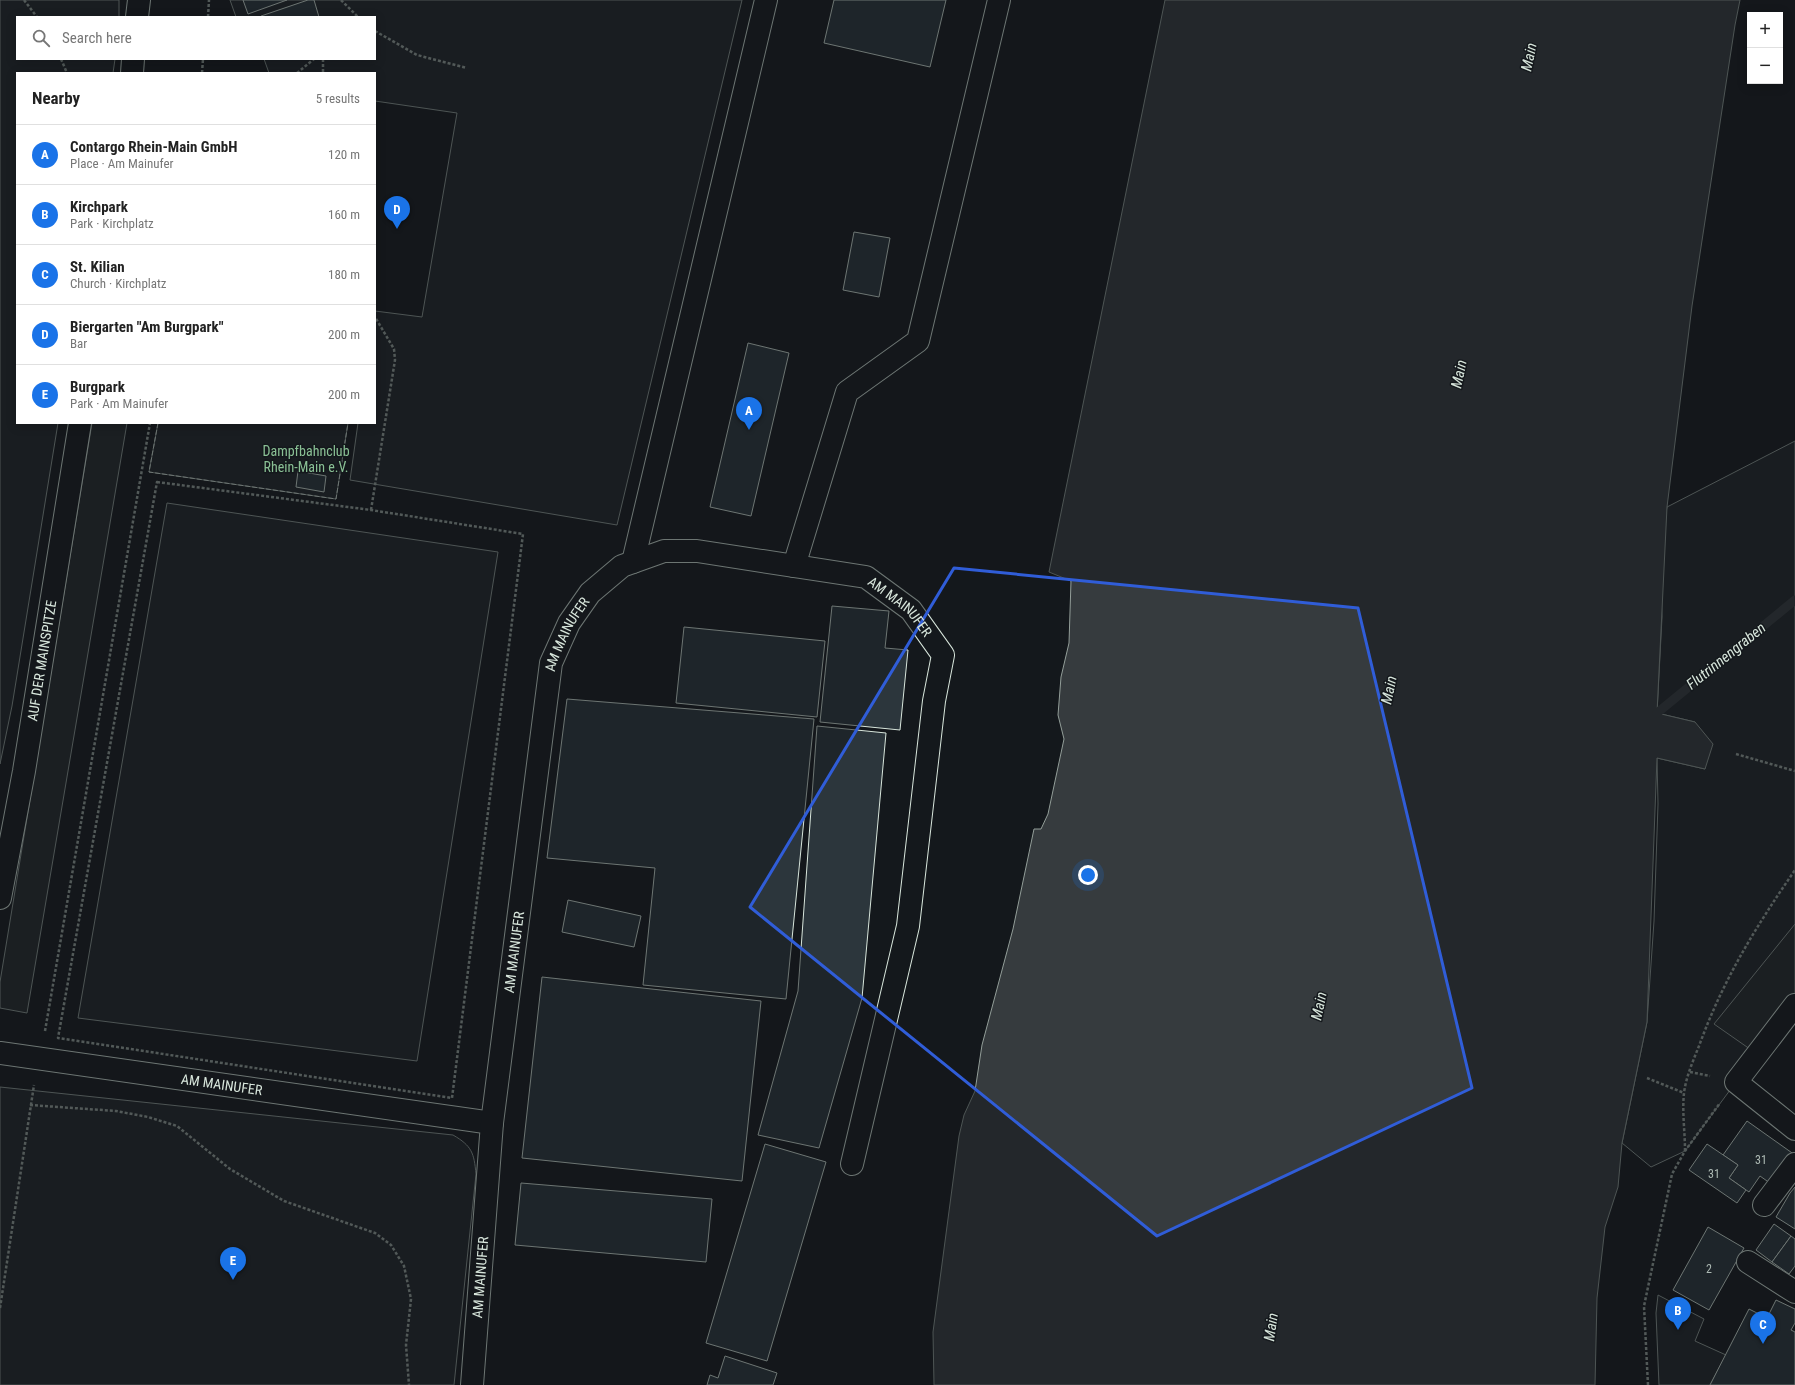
<!DOCTYPE html>
<meta charset="utf-8">
<style>
body{margin:0;font-family:"Roboto Condensed",sans-serif;background:#f2f2f2;color:#222}
.controls{position:absolute;right:12px;top:12px;display:grid;overflow:hidden;border-radius:0px;box-shadow:0 2px 10px #0003}
.controls button{width:36px;height:36px;display:grid;place-items:center;padding:0;border:0;border-bottom:1px solid #e0e0e0;background:#fff;color:#222;font:20px sans-serif}
.you{position:absolute;left:1088px;top:875px;width:14px;height:14px;margin:-10px;border:3px solid #fff;border-radius:50%;background:#1a73e8;box-shadow:0 0 0 6px #1a73e833}
.badge{display:grid;place-items:center;width:26px;height:26px;border-radius:50%;background:#1a73e8;color:#fff;font-size:13px;font-weight:700}
.pin{position:absolute;translate:-50% -33px;filter:drop-shadow(0 1px 2px #0008)}
.pin::after{content:'';position:absolute;top:21px;width:14px;height:12px;background:inherit;clip-path:polygon(0 0,100% 0,50% 100%)}
.list{margin:0;padding:0;list-style:none}
h2{display:flex;justify-content:space-between;align-items:center;height:52px;margin:0;padding:0 16px;font-size:17px}
h2 small{font-size:13px;font-weight:400;color:#767676}
.list li{display:grid;grid-template-columns:26px 1fr auto;gap:12px;align-items:center;box-sizing:border-box;height:60px;padding:0 16px;border-top:1px solid #e0e0e0}
.list b{display:block;font-size:15px;white-space:nowrap}
.list p{margin:0;font-size:13px;white-space:nowrap;color:#767676}
.list em{font-size:13px;font-style:normal;color:#767676}
.icon{flex:none;width:22px;height:22px;fill:none;stroke:currentColor;stroke-width:2;stroke-linecap:round;stroke-linejoin:round}
.map{position:relative;flex:none;width:1795px;height:1385px;overflow:hidden}
.search{position:absolute;background:#fff;box-shadow:0 2px 10px #0003;left:16px;top:16px;width:360px;height:44px;display:flex;align-items:center;gap:10px;box-sizing:border-box;padding:0 14px;border-radius:0px;color:#767676;font-size:15px}
.panel{position:absolute;background:#fff;box-shadow:0 2px 10px #0003;left:16px;top:72px;width:360px;height:352px;border-radius:0px}
.map>svg:first-child{display:block}
</style>
<div class="map">
<svg width="1795" height="1385" viewBox="0 0 1795 1385">
<rect width="100%" height="100%" fill="#14181c"/>
<g fill="#202428" stroke="#939e99">
<path d="M 0,0 L 119,0 L 119,17 L 17,17 L 17,59 L 115,59 L 113,73 L 17,73 L 17,423 L 58,423 L 12,706 L 0,764 Z"/>
<path d="M 230,0 L 742,0 L 617,525 L 350,480 L 358,423 L 375,423 L 375,311 L 422,317 L 457,113 L 375,101 L 375,73 L 269,73 L 264,59 L 375,59 L 375,17 L 236,17 Z"/>
<path d="M 158,423 L 348,423 L 336,499 L 149,472 Z"/>
<path d="M 1795,441 L 1795,1005 L 1733,1086 L 1685,1151 L 1651,1167 L 1622,1143 L 1647,1022 L 1654,921 L 1658,804 L 1657,758 L 1705,769 L 1695,722 L 1657,713 L 1662,617 L 1660,546 L 1667,507 Z"/>
<path d="M 167,503 L 498,552 L 417,1061 L 78,1018 Z"/>
<path d="M 0,1087 L 453,1135 C 472,1146 474,1153 476,1174 L 454,1385 L 0,1385 Z"/>
<path d="M 1658,1295 L 1704,1319 L 1695,1341 L 1726,1355 L 1710,1385 L 1659,1385 L 1656,1313 Z"/>
</g>
<g fill="#24282b" stroke="#939e99">
<path d="M 92,423 L 127,423 L 27,1013 L 0,1008 L 0,982 Z"/>
<path d="M 1795,924 L 1795,1005 L 1757,1054 L 1714,1024 Z"/>
</g>
<path fill="#363b3e" stroke="#939e99" d="M 1165,0 L 1740,0 L 1735,25 L 1692,306 L 1667,507 L 1657,713 L 1695,722 L 1713,744 L 1705,769 L 1657,758 L 1647,1022 L 1622,1143 L 1618,1187 L 1605,1227 L 1597,1298 L 1595,1385 L 934,1385 L 933,1332 L 959,1136 L 964,1115 L 975,1091 L 982,1045 L 1013,929 L 1034,829 L 1041,829 L 1048,814 L 1064,739 L 1058,715 L 1061,677 L 1069,643 L 1071,581 L 1049,572 Z"/>
<g fill="none" stroke-linecap="round" stroke-linejoin="round">
<path stroke="#363b3e" stroke-width="9" d="M 1657,713 L 1795,600"/>
</g>
<g fill="#2c363c" stroke="#d8e6dc">
<path d="M 243,0 L 287,0 L 248,14 Z"/>
<path d="M 308,0 L 314,0 L 319,17 L 262,17 L 261,16 Z"/>
<path d="M 834,0 L 946,0 L 930,67 L 824,43 Z"/>
<path d="M 854,232 L 890,238 L 879,297 L 843,290 Z"/>
<path d="M 748,343 L 789,353 L 751,516 L 710,507 Z"/>
<path d="M 298,471 L 326,476 L 324,492 L 296,487 Z"/>
<path d="M 832,606 L 889,611 L 885,648 L 908,650 L 900,730 L 820,722 Z"/>
<path d="M 684,627 L 825,641 L 817,717 L 676,703 Z"/>
<path d="M 567,699 L 814,719 L 786,999 L 643,985 L 655,868 L 547,858 Z"/>
<path d="M 817,726 L 886,733 L 862,998 L 819,1148 L 758,1135 L 798,991 Z"/>
<path d="M 568,900 L 641,916 L 634,947 L 562,932 Z"/>
<path d="M 542,977 L 761,1001 L 742,1181 L 522,1158 Z"/>
<path d="M 1747,1121 L 1795,1155 L 1774,1186 L 1760,1176 L 1749,1192 L 1729,1178 L 1738,1165 L 1723,1155 Z"/>
<path d="M 765,1144 L 826,1162 L 767,1361 L 706,1343 Z"/>
<path d="M 1707,1144 L 1738,1165 L 1729,1178 L 1746,1190 L 1737,1203 L 1689,1170 Z"/>
<path d="M 521,1183 L 712,1199 L 706,1262 L 515,1245 Z"/>
<path d="M 1795,1187 L 1795,1229 L 1776,1217 L 1790,1193 Z"/>
<path d="M 1774,1224 L 1791,1236 L 1772,1262 L 1756,1250 Z"/>
<path d="M 1708,1227 L 1744,1248 L 1709,1310 L 1673,1290 Z"/>
<path d="M 1791,1236 L 1795,1239 L 1795,1266 L 1789,1274 L 1772,1262 Z"/>
<path d="M 1776,1300 L 1795,1309 L 1795,1323 L 1791,1330 L 1795,1332 L 1795,1385 L 1710,1385 L 1749,1309 L 1767,1318 Z"/>
<path d="M 725,1356 L 777,1373 L 773,1385 L 707,1385 L 710,1375 L 718,1378 Z"/>
</g>
<g fill="none" stroke-linecap="round" stroke-linejoin="round">
<g stroke="#d8e6dc" stroke-width="24">
<g id="minor">
<path d="M 137,17 L 139,0"/>
<path d="M 132,73 L 133,59"/>
<path d="M 633,562 L 766,0"/>
<path d="M 794,566 L 847,392 L 918,341 L 999,0"/>
<path id="s1" d="M 0,898 L 24,771 L 80,423"/>
<path d="M 1795,1005 L 1736,1082 L 1795,1129"/>
<path id="s2" d="M 0,1053 L 492,1123"/>
<path d="M 1764,1205 L 1795,1164"/>
<path d="M 1748,1262 L 1795,1292"/>
<path id="s3" d="M 472,1385 L 492,1123 L 551,663 L 569,623 L 590,593 L 622,566 L 664,551 L 697,551 L 866,577 L 911,610 L 943,655 L 934,701 L 908,926 L 852,1164"/>
</g>
</g>
<g stroke="#9da8a2" stroke-width="2.5" stroke-dasharray="3 2" stroke-linecap="butt">
<path d="M 24,0 L 37,17"/>
<path d="M 341,0 L 358,17"/>
<path d="M 208,17 L 209,0"/>
<path d="M 375,31 L 417,55 L 467,68"/>
<path d="M 61,59 L 67,73"/>
<path d="M 323,59 L 323,73"/>
<path d="M 202,73 L 203,59"/>
<path d="M 297,73 L 314,59"/>
<path d="M 157,482 L 371,510 L 523,534 L 452,1098 L 58,1038 Z"/>
<path d="M 371,510 L 395,360 L 394,349 L 375,317"/>
<path d="M 1736,754 L 1795,771"/>
<path d="M 45,1031 L 150,423"/>
<path d="M 1690,1072 L 1710,1076"/>
<path d="M 1647,1078 L 1684,1093"/>
<path d="M 30,1105 L 116,1111 L 148,1117 L 177,1126 L 230,1169 L 284,1201 L 375,1233 L 391,1245 L 404,1266 L 411,1299 L 406,1345 L 409,1385"/>
<path d="M 1685,1151 C 1685,1132 1682,1112 1684,1093 C 1686,1077 1693,1061 1699,1046 C 1723,980 1755,928 1795,870"/>
<path d="M 0,1308 L 34,1085"/>
<path d="M 1648,1385 L 1644,1306 L 1672,1174 L 1685,1151 L 1720,1103"/>
</g>
<use href="#minor" stroke="#14181c" stroke-width="22"/>
<path stroke="#d8e6dc" stroke-width="1" stroke-dasharray="5 2" stroke-linecap="butt" d="M 158,423 L 149,472 L 336,499 L 348,423"/>
</g>
<path d="M0 0H1795V1385H0ZM 954,568 L 1358,608 L 1472,1088 L 1157,1236 L 750,907 Z" fill="#14181c" fill-opacity=".55" fill-rule="evenodd"/>
<path fill="none" stroke="#305dd8" stroke-width="3" stroke-linejoin="round" d="M 954,568 L 1358,608 L 1472,1088 L 1157,1236 L 750,907 Z"/>
<g text-anchor="middle" stroke-width="3" stroke-linejoin="round" paint-order="stroke">
<g font-size="12" fill="#adbab4">
<text x="1761" y="1164">31</text>
<text x="1714" y="1178">31</text>
<text x="1709" y="1273">2</text>
</g>
<g font-size="14" fill="#8ac095" stroke="#14181c">
<text x="306" y="456">Dampfbahnclub<tspan x="306" dy="16">Rhein-Main e.V.</tspan></text>
</g>
<g font-size="14" fill="#d8e6dc" stroke="#14181c">
<text dy="5" stroke="none"><textPath href="#s3" startOffset="1143">AM MAINUFER</textPath></text>
<text dy="5" stroke="none"><textPath href="#s3" startOffset="759">AM MAINUFER</textPath></text>
<text dy="5" stroke="none"><textPath href="#s1" startOffset="241">AUF DER MAINSPITZE</textPath></text>
<text dy="5" stroke="none"><textPath href="#s3" startOffset="435">AM MAINUFER</textPath></text>
<text dy="5" stroke="none"><textPath href="#s2" startOffset="224">AM MAINUFER</textPath></text>
<text dy="5" stroke="none"><textPath href="#s3" startOffset="108">AM MAINUFER</textPath></text>
</g>
<g font-size="15" font-style="italic" fill="#d8e6dc" stroke="#14181c">
<text transform="translate(1529 57) rotate(-78)" y="5">Main</text>
<text transform="translate(1459 374) rotate(-78)" y="5">Main</text>
<text transform="translate(1726 656) rotate(-39)" y="5">Flutrinnengraben</text>
<text transform="translate(1389 690) rotate(-78)" y="5">Main</text>
<text transform="translate(1319 1006) rotate(-78)" y="5">Main</text>
<text transform="translate(1271 1327) rotate(-82)" y="5">Main</text>
</g>
</g>
</svg>
<div class="controls">
<button>+</button>
<button>−</button>
</div>
<div class="you"></div>
<div class="pin badge" style="left:749px;top:430px">A</div>
<div class="pin badge" style="left:1678px;top:1330px">B</div>
<div class="pin badge" style="left:1763px;top:1344px">C</div>
<div class="pin badge" style="left:397px;top:229px">D</div>
<div class="pin badge" style="left:233px;top:1280px">E</div>
<div class="search"><svg class="icon" aria-label="search" viewBox="0 0 24 24"><circle cx="10" cy="10" r="6"/><path d="M15 15l6 6"/></svg>Search here</div>
<section class="panel">
<h2>Nearby<small>5 results</small></h2>
<ul class="list">
<li><span class="badge">A</span><div><b>Contargo Rhein-Main GmbH</b><p>Place · Am Mainufer</p></div><em>120 m</em></li>
<li><span class="badge">B</span><div><b>Kirchpark</b><p>Park · Kirchplatz</p></div><em>160 m</em></li>
<li><span class="badge">C</span><div><b>St. Kilian</b><p>Church · Kirchplatz</p></div><em>180 m</em></li>
<li><span class="badge">D</span><div><b>Biergarten &quot;Am Burgpark&quot;</b><p>Bar</p></div><em>200 m</em></li>
<li><span class="badge">E</span><div><b>Burgpark</b><p>Park · Am Mainufer</p></div><em>200 m</em></li>
</ul>
</section>
</div>
